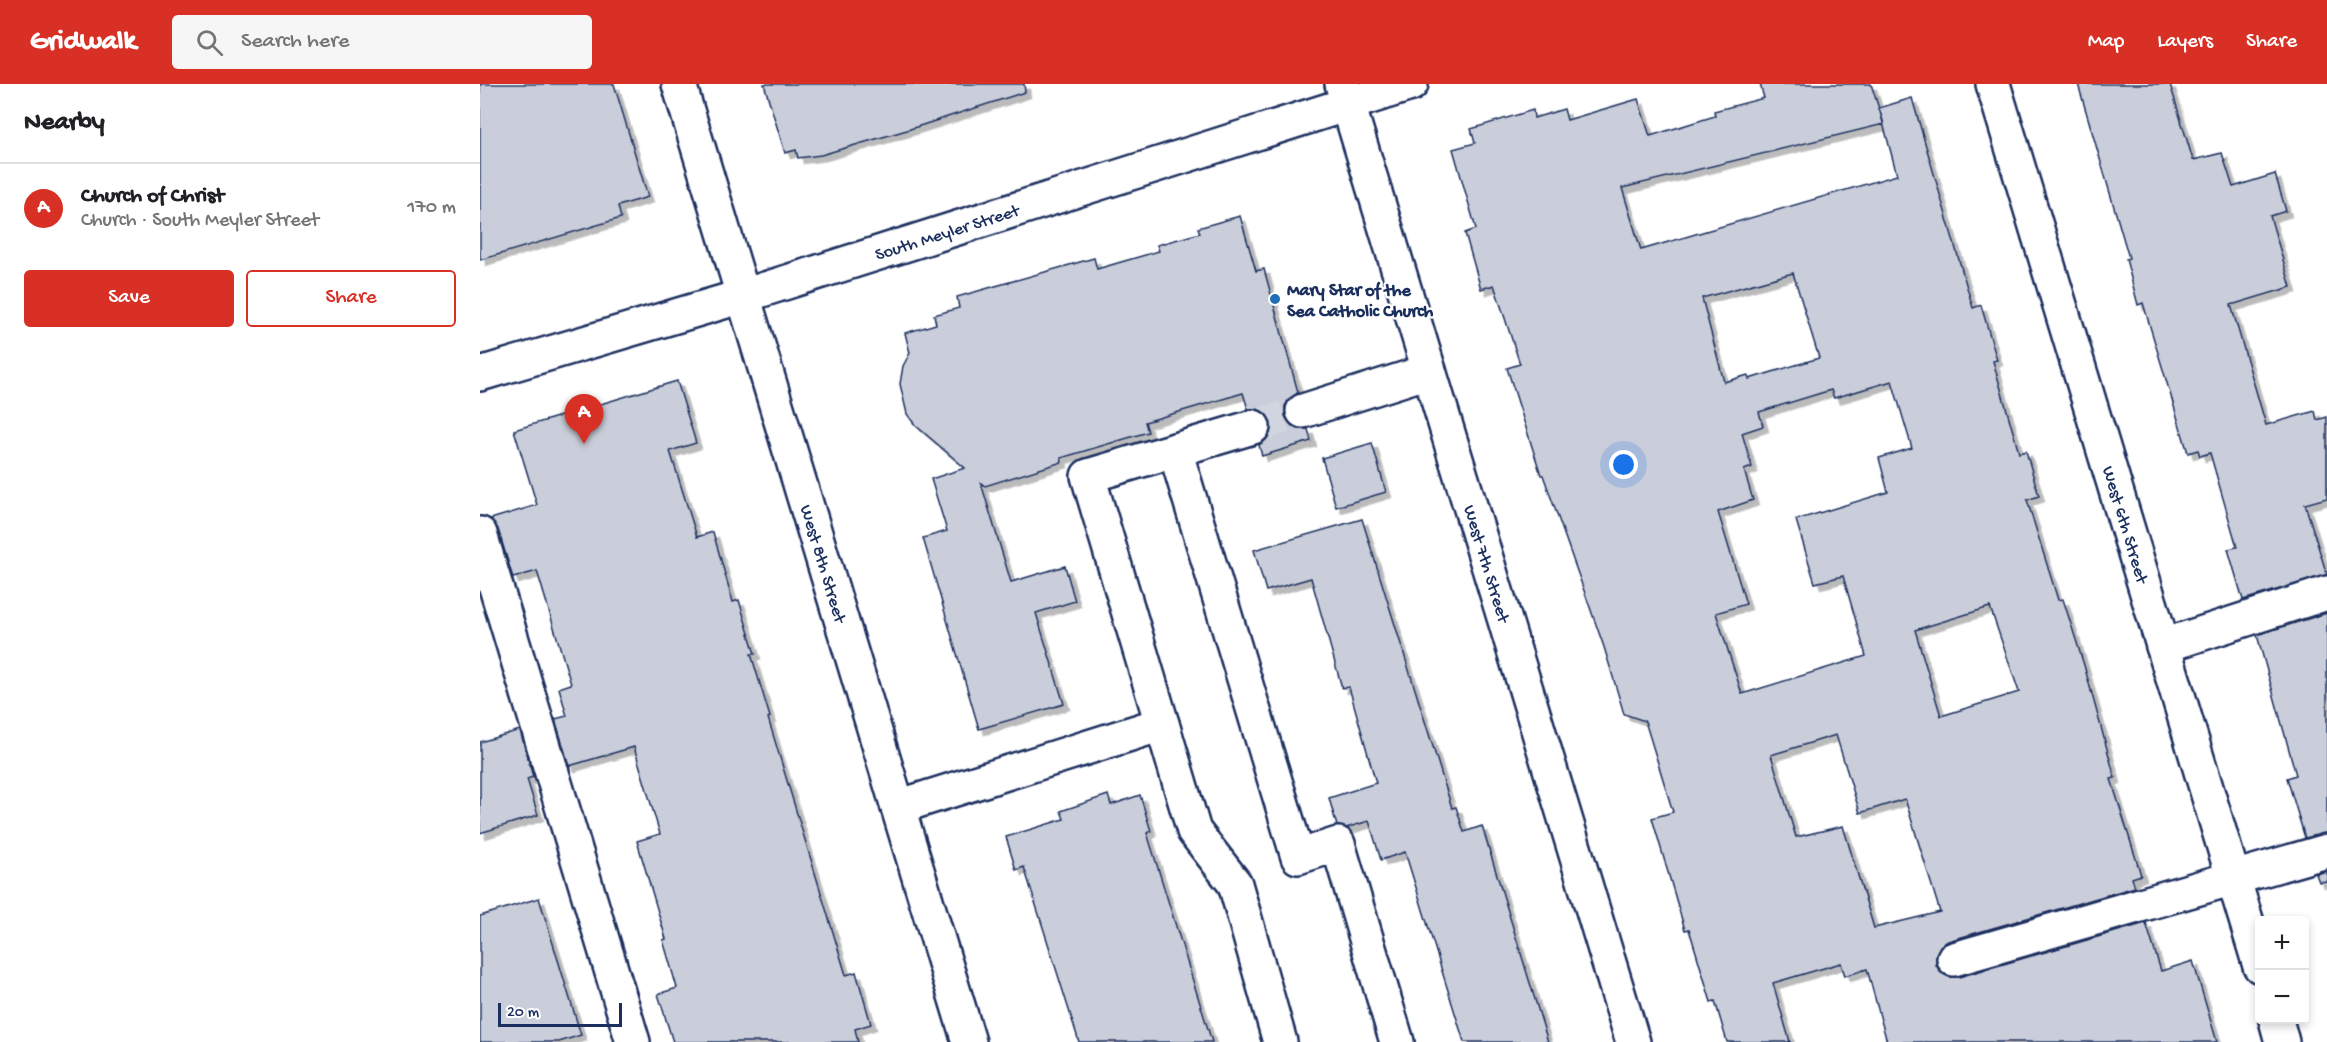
<!DOCTYPE html>
<meta charset="utf-8">
<style>
body{margin:0;font-family:"Gochi Hand",sans-serif;background:#f6f6f6;color:#202124}
.controls{position:absolute;right:18px;bottom:18px;display:grid;overflow:hidden;border-radius:6px;box-shadow:0 3px 9px #0003}
.controls button{width:54px;height:54px;display:grid;place-items:center;padding:0;border:0;border-bottom:2px solid #e0e0e0;background:#fff;color:#202124;font:30px sans-serif}
.scale{position:absolute;left:18px;bottom:15px;width:124px;box-sizing:border-box;padding-left:6px;border:3px solid #1b2f5e;border-top:0;font-size:16px;line-height:21px;white-space:nowrap;color:#1b2f5e;-webkit-text-stroke:4px #fff;paint-order:stroke}
.you{position:absolute;left:1144px;top:381px;width:21px;height:21px;margin:-15px;border:4px solid #fff;border-radius:50%;background:#1a73e8;box-shadow:0 0 0 9px #1a73e833}
.badge{display:grid;place-items:center;width:39px;height:39px;border-radius:50%;background:#d93025;color:#fff;font-size:20px;font-weight:700}
.pin{position:absolute;translate:-50% -50px;filter:drop-shadow(0 2px 3px #0008)}
.pin::after{content:'';position:absolute;top:32px;width:21px;height:18px;background:inherit;clip-path:polygon(0 0,100% 0,50% 100%)}
.list{margin:0;padding:0;list-style:none}
h2{display:flex;justify-content:space-between;align-items:center;height:78px;margin:0;padding:0 24px;font-size:26px}
h2 small{font-size:20px;font-weight:400;color:#757577}
.list li{display:grid;grid-template-columns:39px 1fr auto;gap:18px;align-items:center;box-sizing:border-box;height:90px;padding:0 24px;border-top:2px solid #e0e0e0}
.list b{display:block;font-size:22px;white-space:nowrap}
.list p{margin:0;font-size:20px;white-space:nowrap;color:#757577}
.list em{font-size:20px;font-style:normal;color:#757577}
.actions{display:flex;gap:12px;padding:18px 24px}
.actions a{flex:1;padding:14px 0;border:2px solid #d93025;border-radius:6px;text-align:center;font-size:21px;color:#d93025}
.actions .main{background:#d93025;color:#fff}
.icon{flex:none;width:33px;height:33px;fill:none;stroke:currentColor;stroke-width:2;stroke-linecap:round;stroke-linejoin:round}
.map{position:relative;flex:none;width:1847px;height:958px;overflow:hidden}
header{display:flex;align-items:center;gap:36px;box-sizing:border-box;height:84px;padding:0 30px;background:#d93025;color:#fff}
header strong{font-size:28px}
nav{display:flex;gap:33px;margin-inline-start:auto;font-size:21px}
.search{width:420px;height:54px;background:#f6f6f6;display:flex;align-items:center;gap:15px;box-sizing:border-box;padding:0 21px;border-radius:6px;color:#757577;font-size:22px}
main{display:flex}
aside{flex:1;background:#fff}
.map>svg:first-child{display:block}
</style>
<header>
<strong>Gridwalk</strong>
<div class="search"><svg class="icon" aria-label="search" viewBox="0 0 24 24"><circle cx="10" cy="10" r="6"/><path d="M15 15l6 6"/></svg>Search here</div>
<nav><a>Map</a><a>Layers</a><a>Share</a></nav>
</header>
<main>
<aside>
<h2>Nearby<small></small></h2>
<ul class="list">
<li><span class="badge">A</span><div><b>Church of Christ</b><p>Church · South Meyler Street</p></div><em>170 m</em></li>
</ul>
<div class="actions"><a class="main">Save</a><a>Share</a></div>
</aside>
<div class="map">
<svg width="1847" height="958" viewBox="0 0 1847 958">
<defs>
<filter id="shadow"><feDropShadow dx="5.5" dy="5.5" stdDeviation="0" flood-color="#0004"/></filter>
</defs>
<rect width="100%" height="100%" fill="#fff"/>
<filter id="ink" filterUnits="userSpaceOnUse"><feTurbulence type="fractalNoise" baseFrequency=".0167" numOctaves="2"/><feDisplacementMap in="SourceGraphic" scale="12" xChannelSelector="R" yChannelSelector="G"/><feConvolveMatrix kernelMatrix="1 2 1 2 8 2 1 2 1" color-interpolation-filters="sRGB"/></filter>
<g filter="url(#ink)">
<g fill="#caceda" stroke="#1b2f5e" stroke-width="1.5" fill-rule="evenodd" filter="url(#shadow)">
<path d="M 0,0 L 134,0 L 168,113 L 138,122 L 141,134 L 0,176 Z"/>
<path d="M 284,0 L 544,0 L 545,8 L 427,46 L 341,71 L 318,74 L 316,66 L 305,69 Z"/>
<path d="M 1280,0 L 1391,0 L 1404,40 L 1142,104 L 1161,166 L 1417,91 L 1399,24 L 1432,14 L 1493,224 L 1501,221 L 1517,276 L 1513,277 L 1539,369 L 1546,367 L 1559,412 L 1547,416 L 1578,516 L 1583,515 L 1604,581 L 1635,694 L 1631,695 L 1661,791 L 1652,794 L 1655,803 L 1468,857 L 1460,862 L 1456,870 L 1456,881 L 1461,889 L 1469,893 L 1479,893 L 1666,839 L 1681,887 L 1713,877 L 1737,958 L 1407,958 L 1387,885 L 1365,892 L 1361,879 L 1293,899 L 1310,958 L 1247,958 L 1235,917 L 1231,918 L 1209,845 L 1205,846 L 1172,734 L 1193,728 L 1165,637 L 1144,630 L 1124,563 L 1063,391 L 1061,391 L 1027,284 L 1040,280 L 1014,201 L 1001,205 L 985,149 L 996,145 L 973,65 L 995,59 L 991,45 L 1053,26 L 1054,34 L 1084,25 L 1087,36 L 1158,15 L 1170,52 L 1235,32 L 1234,27 L 1284,14 ZM 1313,189 L 1339,274 L 1269,295 L 1268,291 L 1244,298 L 1222,214 ZM 1412,297 L 1432,364 L 1399,374 L 1408,408 L 1316,436 L 1335,499 L 1363,492 L 1386,572 L 1262,610 L 1236,529 L 1266,520 L 1238,428 L 1273,416 L 1264,386 L 1272,383 L 1262,349 L 1283,342 L 1279,328 L 1351,306 L 1354,314 ZM 1510,523 L 1539,608 L 1461,632 L 1435,546 ZM 1356,651 L 1380,729 L 1425,715 L 1460,828 L 1394,844 L 1363,742 L 1316,753 L 1291,671 Z"/>
<path d="M 1598,0 L 1690,0 L 1713,76 L 1742,69 L 1753,103 L 1795,90 L 1806,127 L 1790,132 L 1811,203 L 1751,221 L 1786,341 L 1835,327 L 1837,336 L 1847,333 L 1847,414 L 1825,420 L 1847,491 L 1763,516 L 1748,465 L 1757,463 L 1730,369 L 1720,372 L 1718,366 L 1708,369 L 1663,219 L 1658,221 L 1646,175 L 1649,174 Z"/>
<path d="M 760,132 L 776,187 L 784,185 L 818,308 L 805,322 L 805,332 L 811,341 L 818,345 L 828,345 L 831,357 L 782,372 L 779,361 L 787,355 L 791,347 L 791,338 L 785,329 L 777,325 L 768,325 L 763,309 L 665,338 L 668,348 L 581,374 L 582,378 L 505,402 L 501,399 L 531,498 L 585,482 L 595,517 L 556,529 L 584,620 L 499,645 L 443,454 L 467,447 L 451,395 L 485,384 L 435,341 L 427,330 L 420,300 L 423,282 L 430,269 L 425,249 L 456,240 L 454,231 L 479,224 L 477,213 L 614,174 L 617,185 L 679,167 L 677,161 L 720,149 L 718,144 Z"/>
<path d="M 197,297 L 216,359 L 190,367 L 217,453 L 233,448 L 253,518 L 259,516 L 275,570 L 271,570 L 290,633 L 288,634 L 366,891 L 376,888 L 391,940 L 375,945 L 378,958 L 193,958 L 178,910 L 197,904 L 183,856 L 186,855 L 157,757 L 180,750 L 154,663 L 89,682 L 75,635 L 87,632 L 79,604 L 91,600 L 57,487 L 33,494 L 18,445 L 11,435 L 57,421 L 34,346 Z"/>
<path d="M 892,359 L 906,408 L 856,423 L 842,374 Z"/>
<path d="M 882,435 L 972,724 L 976,723 L 984,748 L 1002,742 L 1068,958 L 984,958 L 925,768 L 901,776 L 889,737 L 866,744 L 857,742 L 849,714 L 896,699 L 869,603 L 862,604 L 831,494 L 786,507 L 774,466 Z"/>
<path d="M 1847,529 L 1847,749 L 1825,754 L 1807,694 L 1816,691 L 1777,551 Z"/>
<path d="M 40,646 L 53,693 L 47,695 L 58,731 L 0,749 L 0,658 Z"/>
<path d="M 628,711 L 631,721 L 660,711 L 671,747 L 667,749 L 732,958 L 599,958 L 544,783 L 536,786 L 526,753 L 584,735 L 581,727 Z"/>
<path d="M 1847,787 L 1847,797 L 1839,798 L 1836,790 Z"/>
<path d="M 59,814 L 101,951 L 79,958 L 0,958 L 0,832 Z"/>
</g>
<g fill="none" stroke-linecap="round" stroke-linejoin="round">
<path stroke="#d1d5df" stroke-width="33" stroke-dasharray="33 16" stroke-linecap="butt" d="M 773,343 L 823,327"/>
<g stroke="#1b2f5e" stroke-width="38">
<g id="minor">
<path id="s1" d="M 199,0 L 489,958"/>
<path id="s2" d="M 862,0 L 1153,958"/>
<path id="s3" d="M 1513,0 L 1780,882"/>
<path id="s4" d="M 0,290 L 263,212 L 931,0"/>
<path d="M 823,327 L 949,287"/>
<path d="M 773,343 L 608,392 L 714,747 L 755,800 L 800,958"/>
<path d="M 695,366 L 818,773 L 858,760 L 917,958"/>
<path d="M 0,450 L 153,958"/>
<path d="M 1683,562 L 1847,509"/>
<path d="M 418,723 L 682,640"/>
<path d="M 1474,875 L 1847,767"/>
<path d="M 1796,936 L 1802,958"/>
</g>
</g>
<use href="#minor" stroke="#fff" stroke-width="33"/>
</g>
</g>
<circle fill="#1f6fb2" stroke="#fff" stroke-width="2" cx="795" cy="215" r="6"/>
<g text-anchor="middle" stroke-width="4.5" stroke-linejoin="round" paint-order="stroke">
<g font-size="18" fill="#1b2f5e" stroke="#fff">
<text dy="6" stroke="none"><textPath href="#s4" startOffset="488">South Meyler Street</textPath></text>
<text dy="6" stroke="none"><textPath href="#s3" startOffset="460">West 6th Street</textPath></text>
<text dy="6" stroke="none"><textPath href="#s1" startOffset="501">West 8th Street</textPath></text>
<text dy="6" stroke="none"><textPath href="#s2" startOffset="501">West 7th Street</textPath></text>
</g>
<g font-size="18" font-weight="bold" fill="#1b2f5e" stroke="#fff" text-anchor="start">
<text x="807" y="211">Mary Star of the<tspan x="807" dy="21">Sea Catholic Church</tspan></text>
</g>
</g>
</svg>
<div class="controls">
<button>+</button>
<button>−</button>
</div>
<div class="scale">20 m</div>
<div class="you"></div>
<div class="pin badge" style="left:104px;top:360px">A</div>
</div>
</main>
